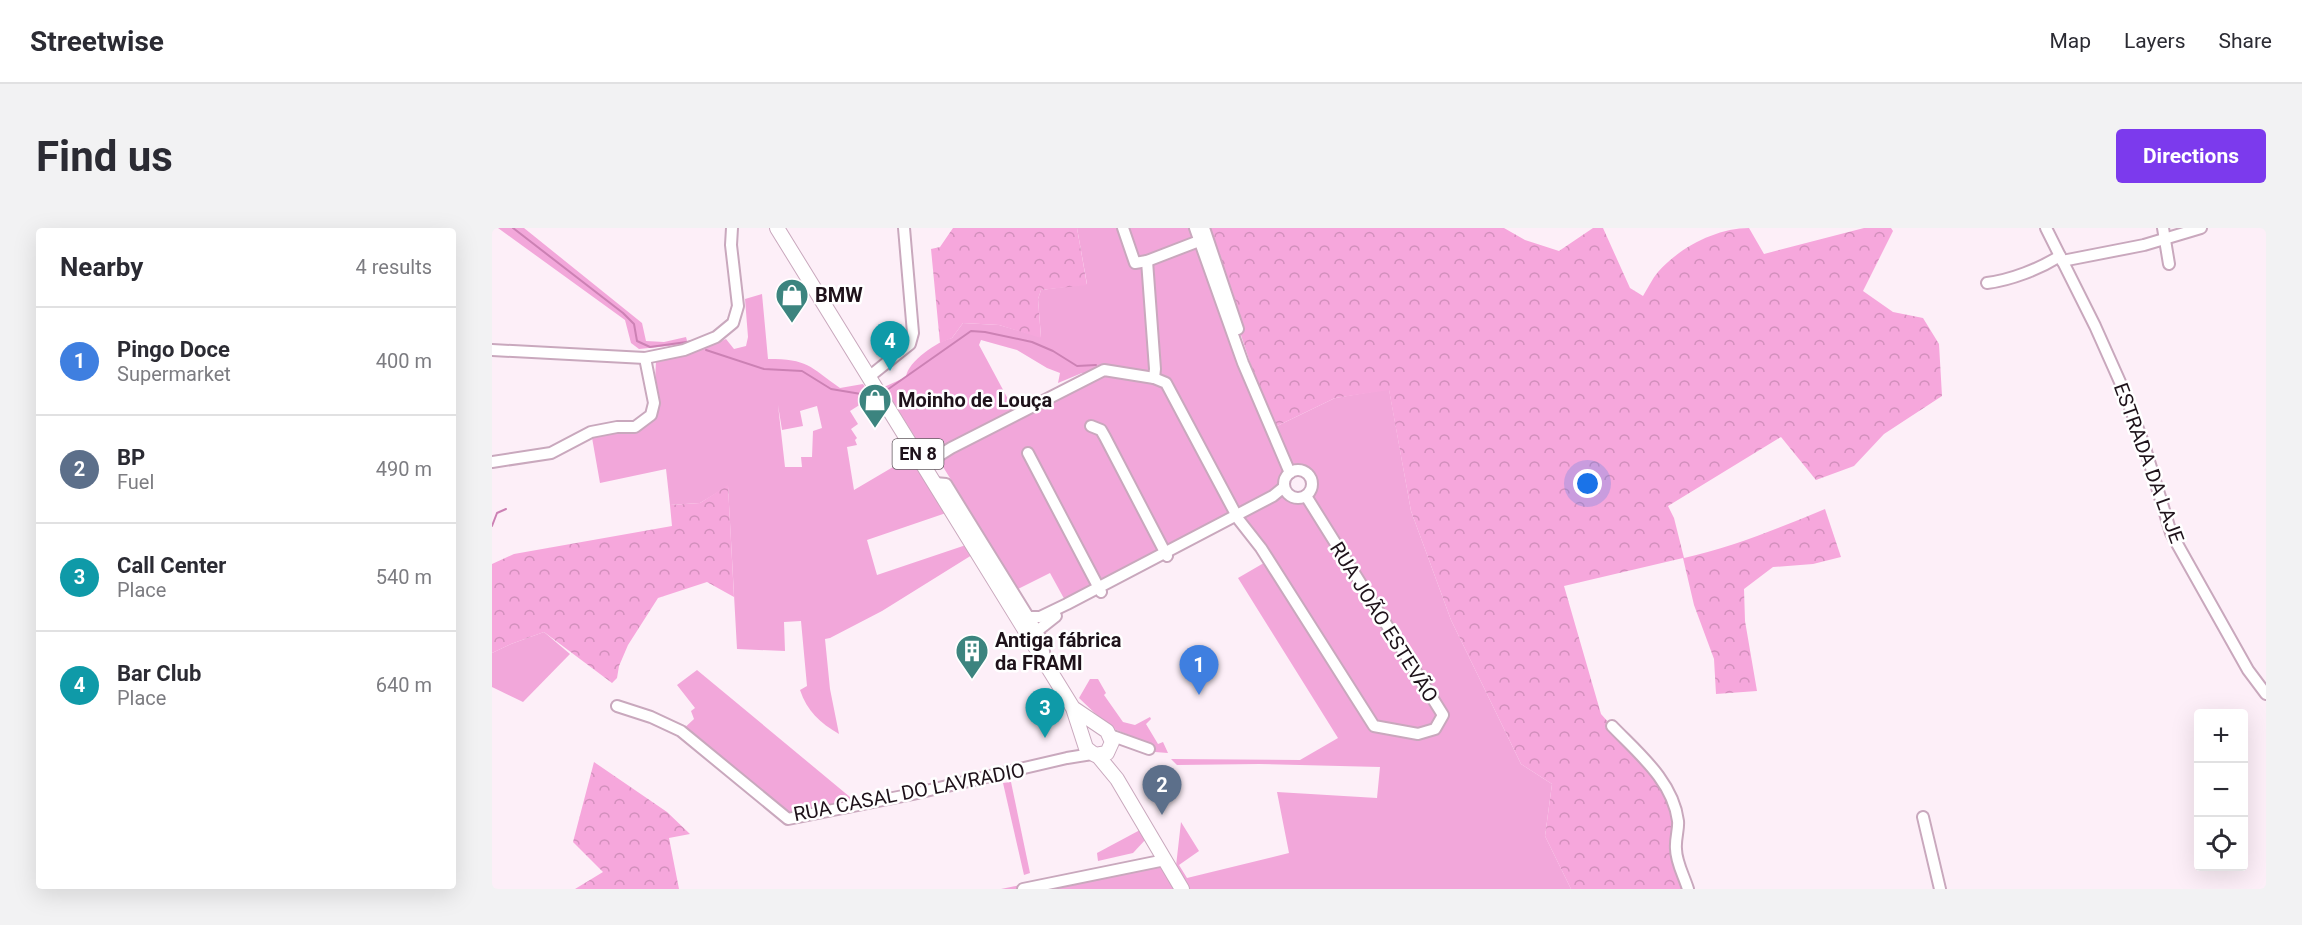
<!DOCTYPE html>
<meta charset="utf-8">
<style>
body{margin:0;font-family:Roboto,sans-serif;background:#f2f2f3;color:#2b2b33}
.controls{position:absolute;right:18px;bottom:18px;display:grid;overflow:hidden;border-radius:6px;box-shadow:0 6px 24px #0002}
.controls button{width:54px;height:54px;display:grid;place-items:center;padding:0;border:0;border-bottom:2px solid #e1e1e2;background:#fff;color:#2b2b33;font:30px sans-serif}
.you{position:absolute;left:1096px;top:256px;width:21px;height:21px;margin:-15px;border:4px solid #fff;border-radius:50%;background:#1a73e8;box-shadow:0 0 0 9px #1a73e833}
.badge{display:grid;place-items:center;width:39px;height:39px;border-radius:50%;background:#7c3aed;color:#fff;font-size:20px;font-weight:700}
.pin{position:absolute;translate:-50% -50px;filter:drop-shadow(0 2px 3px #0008)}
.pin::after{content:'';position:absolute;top:32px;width:21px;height:18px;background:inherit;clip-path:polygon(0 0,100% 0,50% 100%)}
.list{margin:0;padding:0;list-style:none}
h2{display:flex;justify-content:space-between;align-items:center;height:78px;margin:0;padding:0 24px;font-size:26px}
h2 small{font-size:20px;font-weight:400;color:#7c7c81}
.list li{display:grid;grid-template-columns:39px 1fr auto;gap:18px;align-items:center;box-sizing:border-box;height:108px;padding:0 24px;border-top:2px solid #e1e1e2}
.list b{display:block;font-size:22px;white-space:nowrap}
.list p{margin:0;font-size:20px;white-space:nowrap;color:#7c7c81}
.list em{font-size:20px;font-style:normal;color:#7c7c81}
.icon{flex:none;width:33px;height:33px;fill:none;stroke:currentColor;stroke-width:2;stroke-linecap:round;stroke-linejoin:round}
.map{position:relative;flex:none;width:1774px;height:661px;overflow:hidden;border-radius:6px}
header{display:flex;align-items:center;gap:36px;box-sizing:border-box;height:84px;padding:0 30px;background:#fff;border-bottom:2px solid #e1e1e2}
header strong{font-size:28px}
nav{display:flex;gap:33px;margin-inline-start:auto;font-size:21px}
.intro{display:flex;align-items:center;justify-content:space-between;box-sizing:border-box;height:144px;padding:0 36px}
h1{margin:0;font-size:42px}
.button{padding:15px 27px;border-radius:6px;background:#7c3aed;color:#fff;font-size:21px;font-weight:700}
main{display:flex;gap:36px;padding:0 36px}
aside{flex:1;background:#fff;border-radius:6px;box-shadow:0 6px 24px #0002}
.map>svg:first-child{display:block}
</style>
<header>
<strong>Streetwise</strong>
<nav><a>Map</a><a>Layers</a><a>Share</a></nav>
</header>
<div class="intro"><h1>Find us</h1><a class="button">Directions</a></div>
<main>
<aside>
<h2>Nearby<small>4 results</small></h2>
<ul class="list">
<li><span class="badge" style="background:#3f7fe0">1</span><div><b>Pingo Doce</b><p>Supermarket</p></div><em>400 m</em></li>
<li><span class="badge" style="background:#5c6f8a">2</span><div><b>BP</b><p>Fuel</p></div><em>490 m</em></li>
<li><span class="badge" style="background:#0f9aa8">3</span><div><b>Call Center</b><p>Place</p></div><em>540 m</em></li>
<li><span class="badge" style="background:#0f9aa8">4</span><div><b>Bar Club</b><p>Place</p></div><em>640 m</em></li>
</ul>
</aside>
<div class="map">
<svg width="1774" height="661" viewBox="0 0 1774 661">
<defs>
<pattern id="forest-crowns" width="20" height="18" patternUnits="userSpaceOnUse" patternTransform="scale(1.5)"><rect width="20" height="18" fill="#f6a7dc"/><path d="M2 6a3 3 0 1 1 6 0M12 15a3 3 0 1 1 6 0" fill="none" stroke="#d28fbc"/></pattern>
</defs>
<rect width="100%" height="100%" fill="#fdeff8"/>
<g fill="#f2a7da" fill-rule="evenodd">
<path d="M 6,0 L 32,0 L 150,95 L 154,113 L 172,114 L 194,109 L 196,116 L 147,121 L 139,115 L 133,92 Z"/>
<path d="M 585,0 L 697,0 L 710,22 L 779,201 L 843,170 L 897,161 L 919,283 L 959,392 L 1029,536 L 1060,556 L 1053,608 L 1079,661 L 697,661 L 684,638 L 689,594 L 707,623 L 687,637 L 695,650 L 797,625 L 785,564 L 885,570 L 888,539 L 767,536 L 685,537 L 679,531 L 808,532 L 846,510 L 746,350 L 777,332 L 747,292 L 796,266 L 805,270 L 814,268 L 820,258 L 818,250 L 809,243 C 798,243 792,249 792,259 L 575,376 L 558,345 L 526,361 L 445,229 L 432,224 L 392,159 L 414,149 C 416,133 446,113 460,110 L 471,95 L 507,97 L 549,109 L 546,71 L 549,62 L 595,56 ZM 489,112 L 525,122 L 555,140 L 568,145 L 566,155 L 590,145 L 597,148 L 524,186 L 487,117 Z"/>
<path d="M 270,66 L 276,131 C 316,131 317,138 348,160 L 371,156 L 383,174 L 369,176 L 358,183 L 366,196 L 359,201 L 365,210 L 363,212 L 365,217 L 355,219 L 362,262 L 418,229 L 454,285 L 375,312 L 385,347 L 474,317 L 480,327 L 390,383 L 338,410 L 333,411 L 338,461 L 347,506 C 328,495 315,483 308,462 L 315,458 L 309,393 L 292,394 L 293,423 L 245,421 L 236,258 L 208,275 L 178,277 L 174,241 L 108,255 L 99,204 L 143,199 L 162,175 L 164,133 L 211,121 L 234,111 L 242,121 L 254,118 L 256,109 L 253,71 ZM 286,177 L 290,202 L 311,198 L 308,183 L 325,178 L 330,200 L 321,203 L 320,229 L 309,229 L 310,239 L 293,239 Z"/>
<path d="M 52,404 L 78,426 L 31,474 L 0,459 L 0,425 L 19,416 Z"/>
<path d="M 205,442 L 364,574 L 296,591 L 189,503 L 202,491 L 199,483 L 203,480 L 185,457 Z"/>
<path d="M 598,451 L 606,451 L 614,465 L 612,467 L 631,494 L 643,497 L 658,489 L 659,491 L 654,496 L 666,516 L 671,514 L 676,525 L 663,524 L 649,512 L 622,501 L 611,493 L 587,470 Z"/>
<path d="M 519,554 L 538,645 L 532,647 L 511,555 Z"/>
<path d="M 648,602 L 654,611 L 641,625 L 606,633 L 605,625 Z"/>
<path d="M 665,628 L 684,661 L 509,661 Z"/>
</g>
<g fill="url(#forest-crowns)">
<path d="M 461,0 L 585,0 L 595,57 L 549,62 L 546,71 L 549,110 L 507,97 L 471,95 L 460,110 L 448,115 L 439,21 L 448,19 Z"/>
<path d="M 713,0 L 1012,0 L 1033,12 L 1067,23 L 1101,0 L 1111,0 L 1138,60 L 1151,68 C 1156,60 1160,51 1166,44 C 1187,20 1224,0 1257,0 L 1272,26 L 1372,0 L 1399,0 L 1401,3 L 1371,63 L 1401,84 L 1431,90 L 1447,116 L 1450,168 L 1392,206 L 1362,238 L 1324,252 L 1289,209 L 1176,278 L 1182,290 L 1192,330 C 1241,319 1287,300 1333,281 L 1349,329 L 1321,336 L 1281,339 L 1252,361 L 1253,393 L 1265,463 L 1224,466 L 1222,431 L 1202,377 L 1191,330 L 1072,358 L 1109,486 L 1175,560 L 1186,595 L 1184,623 L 1197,661 L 1079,661 L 1053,608 L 1060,556 L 1029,536 L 959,392 L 919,283 L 897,162 L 843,170 L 783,199 L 766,158 Z"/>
<path d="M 236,257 L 242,369 L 215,354 L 166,370 L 136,417 L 127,438 L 125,450 L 120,455 L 52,404 L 19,416 L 0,425 L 0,336 L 22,326 L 180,298 L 178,277 L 208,275 Z"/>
<path d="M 102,534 L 175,584 L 198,606 L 177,610 L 187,661 L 83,661 L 111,644 L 81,614 Z"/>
</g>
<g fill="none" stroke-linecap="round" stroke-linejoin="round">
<g stroke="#cc81b4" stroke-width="2">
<path d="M 21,0 L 131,85 L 142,96 L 145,113 L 158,119 L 202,113"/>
<path d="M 214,122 L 272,141 L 310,143 L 339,161 L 381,168"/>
<path d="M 395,162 L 479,103 L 493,104 L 540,114 L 561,123 L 585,138 L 604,137"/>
<path d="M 0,298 L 5,285 L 14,281"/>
</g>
<g stroke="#c9a8bd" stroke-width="14">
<g id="minor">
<path d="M 631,0 L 643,35 L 655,33 L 707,13"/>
<path d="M 703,0 L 751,135 L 798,245"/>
<path d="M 712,0 L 746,101"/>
<path d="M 1554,0 L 1603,98 L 1632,163 L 1653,220 L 1679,305 L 1756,442 L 1774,466"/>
<path d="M 1671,0 L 1677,36"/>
<path d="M 655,33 L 663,141 L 662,150"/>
<path d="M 1570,33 L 1652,17 L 1709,0"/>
<path d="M 1495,55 C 1519,52 1547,41 1568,28"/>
<path d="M 0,122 L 153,130 L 192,122 L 224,109 L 241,95 L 246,78 L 239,17 L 240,0"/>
<path d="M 378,148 L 418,116 L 421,105 L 412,0"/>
<path d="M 599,198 L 609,202 L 613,209 L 675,328"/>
<path d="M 536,225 L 609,364"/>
<path d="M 0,234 L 59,225 L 99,204 L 125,199 L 143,199 L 159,187 L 162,175 L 153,130"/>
<path d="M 432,237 L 459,220 L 612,142 L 662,150 L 674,155 L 747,292 L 769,320 L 882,498 L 926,506 L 943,501 L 951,487 L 814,268"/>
<circle cx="806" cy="256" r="14"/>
<path d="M 443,255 L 454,256 L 545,403 L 551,415 L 553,432"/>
<path d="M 537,389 L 548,389 L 575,376 L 781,268 L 792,259"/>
<path d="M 545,403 L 564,388"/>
<path d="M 125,478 L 159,489 L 189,503 L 296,591 L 421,566 L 575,530 L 600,526"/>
<path d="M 1120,498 C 1146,525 1181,553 1186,593 C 1187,601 1183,611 1184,621 C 1184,634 1192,648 1196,661"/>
<path d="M 618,507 L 657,521"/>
<path d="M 1431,589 L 1448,661"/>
<path d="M 531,661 L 673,632"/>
</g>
</g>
<g stroke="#c9a8bd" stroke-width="16">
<g id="major">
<path d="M 285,0 L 581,480 L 594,520 L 603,527 L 615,525 L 620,514 L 615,503 L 581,480"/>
<path d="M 606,528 L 625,551 L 690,661"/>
</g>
</g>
<use href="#minor" stroke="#fff" stroke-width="10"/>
<use href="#major" stroke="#fff" stroke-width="14"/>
</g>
<defs>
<g id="shop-pin" transform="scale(1.725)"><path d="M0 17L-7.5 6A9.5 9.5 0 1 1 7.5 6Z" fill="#3c847f" stroke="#fff"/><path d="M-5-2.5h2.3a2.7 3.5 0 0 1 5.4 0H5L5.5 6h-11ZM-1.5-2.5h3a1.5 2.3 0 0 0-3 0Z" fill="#fff"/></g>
<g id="building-pin" transform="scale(1.725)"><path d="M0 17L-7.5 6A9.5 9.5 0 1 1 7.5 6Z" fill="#3c847f" stroke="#fff"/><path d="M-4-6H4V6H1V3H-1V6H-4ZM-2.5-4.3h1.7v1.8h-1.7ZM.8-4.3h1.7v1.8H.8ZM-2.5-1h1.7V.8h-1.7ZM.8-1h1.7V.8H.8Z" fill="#fff"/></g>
</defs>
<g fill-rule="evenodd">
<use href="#shop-pin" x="300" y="67"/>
<use href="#shop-pin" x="383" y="172"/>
<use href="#building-pin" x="480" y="423"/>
</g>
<g text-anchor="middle" stroke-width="5" stroke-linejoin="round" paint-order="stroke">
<rect fill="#fff" stroke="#62595f" stroke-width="1.5" x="400.5" y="211" width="51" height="30" rx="4.5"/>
<g font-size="18" font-weight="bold" fill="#1e121a">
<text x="426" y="232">EN 8</text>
</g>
<g font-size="20" font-weight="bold" fill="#1e121a" stroke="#fff" text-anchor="start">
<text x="323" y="74">BMW</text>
<text x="406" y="179">Moinho de Louça</text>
<text x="503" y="419">Antiga fábrica<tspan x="503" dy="23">da FRAMI</tspan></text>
</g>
<g font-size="20" fill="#1e121a" stroke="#fff">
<text transform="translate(1657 235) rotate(70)" y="7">ESTRADA DA LAJE</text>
<text transform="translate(892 394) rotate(58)" y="7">RUA JOÃO ESTEVÃO</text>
<text transform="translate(417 564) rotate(-11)" y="7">RUA CASAL DO LAVRADIO</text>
</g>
</g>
</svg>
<div class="controls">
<button>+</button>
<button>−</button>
<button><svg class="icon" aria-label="locate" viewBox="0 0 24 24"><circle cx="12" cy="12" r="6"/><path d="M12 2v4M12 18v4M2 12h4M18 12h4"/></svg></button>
</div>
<div class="you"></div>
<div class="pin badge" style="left:707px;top:467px;background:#3f7fe0">1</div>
<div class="pin badge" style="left:670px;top:587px;background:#5c6f8a">2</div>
<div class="pin badge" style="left:553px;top:510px;background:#0f9aa8">3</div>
<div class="pin badge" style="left:398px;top:143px;background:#0f9aa8">4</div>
</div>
</main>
